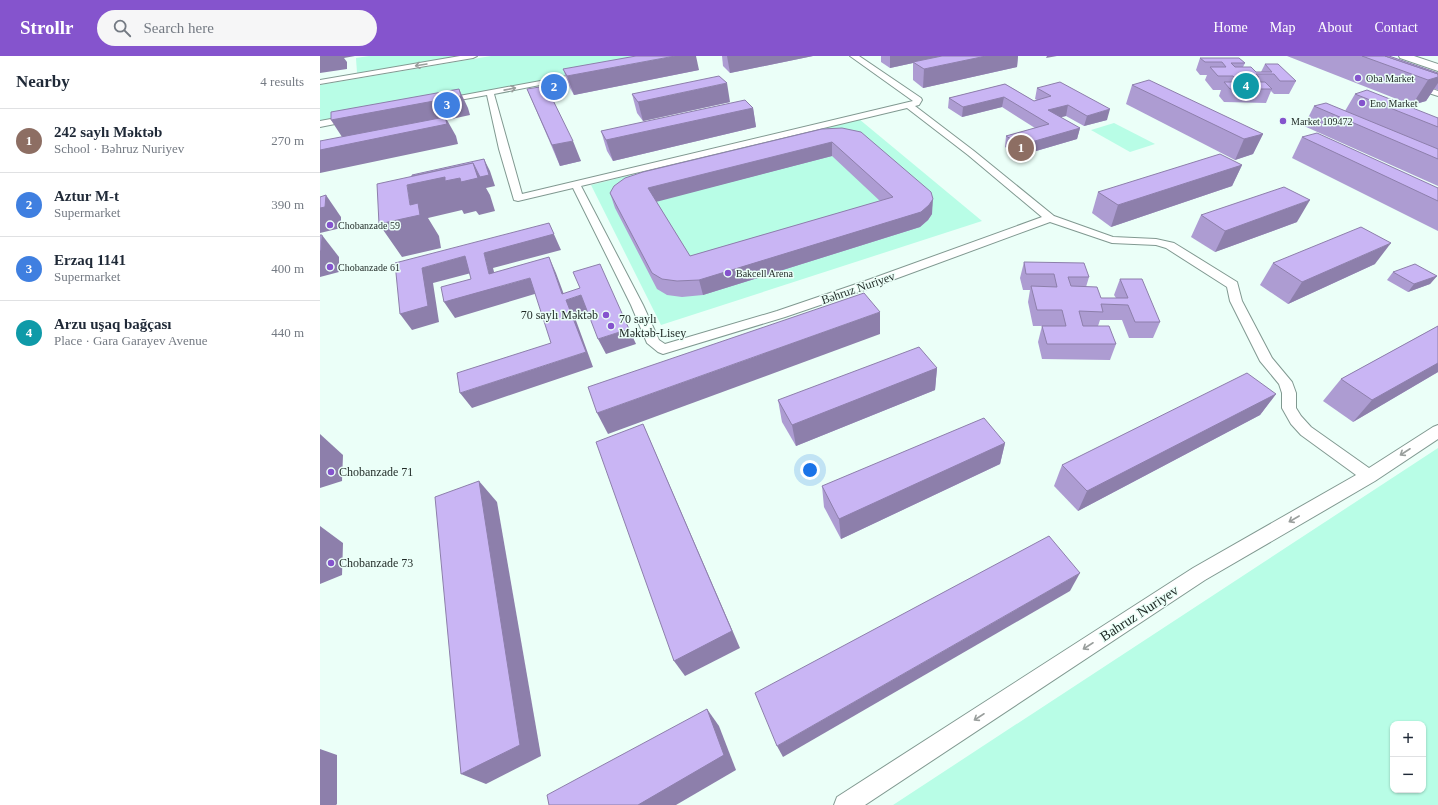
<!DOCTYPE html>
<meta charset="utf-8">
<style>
body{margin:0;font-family:Georgia,serif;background:#f6f6f7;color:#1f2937}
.controls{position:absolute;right:12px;bottom:12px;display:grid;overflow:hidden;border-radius:8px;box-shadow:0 1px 3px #0004}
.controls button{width:36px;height:36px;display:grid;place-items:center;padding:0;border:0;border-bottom:1px solid #e0e1e3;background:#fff;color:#1f2937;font:20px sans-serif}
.you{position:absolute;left:490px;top:414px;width:14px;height:14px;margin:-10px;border:3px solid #fff;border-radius:50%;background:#1a73e8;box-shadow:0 0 0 6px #1a73e833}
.badge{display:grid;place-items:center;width:26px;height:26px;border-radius:50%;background:#8554cd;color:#fff;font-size:13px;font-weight:700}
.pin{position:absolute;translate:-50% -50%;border:2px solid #fff;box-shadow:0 1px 4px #0006}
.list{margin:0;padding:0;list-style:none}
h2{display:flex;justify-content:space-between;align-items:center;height:52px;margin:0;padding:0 16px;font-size:17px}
h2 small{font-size:13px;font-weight:400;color:#747a83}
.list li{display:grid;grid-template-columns:26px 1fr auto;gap:12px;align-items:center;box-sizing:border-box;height:64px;padding:0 16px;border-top:1px solid #e0e1e3}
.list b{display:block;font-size:15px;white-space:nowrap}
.list p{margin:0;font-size:13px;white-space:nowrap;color:#747a83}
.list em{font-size:13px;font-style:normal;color:#747a83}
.icon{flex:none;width:22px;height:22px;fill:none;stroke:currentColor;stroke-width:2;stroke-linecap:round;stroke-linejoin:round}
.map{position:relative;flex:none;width:1118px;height:749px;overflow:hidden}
header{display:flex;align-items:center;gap:24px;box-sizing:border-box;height:56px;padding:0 20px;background:#8554cd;color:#fff}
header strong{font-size:19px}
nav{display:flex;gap:22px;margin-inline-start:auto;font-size:14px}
.search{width:280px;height:36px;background:#f6f6f7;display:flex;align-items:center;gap:10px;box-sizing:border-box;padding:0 14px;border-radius:22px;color:#747a83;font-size:15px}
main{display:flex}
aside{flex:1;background:#fff}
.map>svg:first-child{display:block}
</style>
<header>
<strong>Strollr</strong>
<div class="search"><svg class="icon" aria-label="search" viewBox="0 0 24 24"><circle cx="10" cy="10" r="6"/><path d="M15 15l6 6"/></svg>Search here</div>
<nav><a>Home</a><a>Map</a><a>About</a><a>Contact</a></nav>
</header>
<main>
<aside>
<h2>Nearby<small>4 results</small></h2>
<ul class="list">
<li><span class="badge" style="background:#8d6e63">1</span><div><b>242 saylı Məktəb</b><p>School · Bəhruz Nuriyev</p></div><em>270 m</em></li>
<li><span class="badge" style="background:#3f7fe0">2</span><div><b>Aztur M-t</b><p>Supermarket</p></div><em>390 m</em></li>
<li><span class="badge" style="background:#3f7fe0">3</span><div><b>Erzaq 1141</b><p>Supermarket</p></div><em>400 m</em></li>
<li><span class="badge" style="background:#0f9aa8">4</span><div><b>Arzu uşaq bağçası</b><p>Place · Gara Garayev Avenue</p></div><em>440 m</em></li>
</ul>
</aside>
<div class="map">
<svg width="1118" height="749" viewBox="0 0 1118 749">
<rect width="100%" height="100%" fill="#ebfff8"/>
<g fill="#b8fde6" fill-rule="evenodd">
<path d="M 49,0 L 139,0 L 37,17 L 36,2 Z"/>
<path d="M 171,0 L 358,0 L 0,65 L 0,29 Z"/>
<path d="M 539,63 L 662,165 L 341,269 L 271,129 Z"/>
<path d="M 794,67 L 835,88 L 810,96 L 771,74 Z"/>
<path d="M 1118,392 L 1118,749 L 573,749 ZM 1073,668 L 1103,668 L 1103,734 L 1073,734 Z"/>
</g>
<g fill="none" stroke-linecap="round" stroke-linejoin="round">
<g stroke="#819991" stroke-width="2">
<g id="street">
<path d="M 140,0 L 157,0 L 153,2 L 0,28 L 0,24 Z"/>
<path d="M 530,0 L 539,0 L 601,42 L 602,44 L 599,49 L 595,50 L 654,95 L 734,160 L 793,181 L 836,183 L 854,187 L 917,226 L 922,245 L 952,302 L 972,326 L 976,337 L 976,352 L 981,360 L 991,371 L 1049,412 L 1113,371 L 1118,369 L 1118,383 L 1055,425 L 885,524 L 545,749 L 514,749 L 517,741 L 873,512 L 1036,419 L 981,379 L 971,368 L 962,352 L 962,337 L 959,328 L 940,305 L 910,245 L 907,231 L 846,192 L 836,189 L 792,187 L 730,166 L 556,230 L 465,261 L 343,298 L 338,296 L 327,287 L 311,249 L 253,132 L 198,145 L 194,144 L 179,93 L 167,39 L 123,47 L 119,45 L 123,43 L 269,16 L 269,20 L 266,20 L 174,38 L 202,138 L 593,45 ZM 587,52 L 648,99 L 722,161 L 548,224 L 457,255 L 345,288 L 339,284 L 323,249 L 261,130 Z"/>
<path d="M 1090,27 L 1096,27 L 1118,35 L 1118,40 L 1090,31 Z"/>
<path d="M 32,59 L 35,60 L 36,62 L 35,64 L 0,71 L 0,65 Z"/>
</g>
</g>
<g stroke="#819991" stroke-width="2">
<path id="primary" d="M 1079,0 L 1094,0 L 1118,8 L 1118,15 L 1080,2 Z"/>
</g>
<use href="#street" fill="#fff" fill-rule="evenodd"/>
<use href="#primary" fill="#fff" fill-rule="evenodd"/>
</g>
<g fill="#ad9cd2" fill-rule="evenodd">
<path d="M 402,0 L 493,0 L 410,17 L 403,10 Z"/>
<path d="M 561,0 L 698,0 L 697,11 L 603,32 L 593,24 L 593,7 L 570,12 L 561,6 Z"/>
<path d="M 967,0 L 1069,0 L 1118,17 L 1118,34 L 1114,33 L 1106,45 L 1092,49 Z"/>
<path d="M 880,2 L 925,7 L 923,11 L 936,16 L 941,16 L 945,8 L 976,25 L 969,38 L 954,38 L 951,35 L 946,47 L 904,46 L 899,40 L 901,34 L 893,34 L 885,24 L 887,19 L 880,19 L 876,14 Z"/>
<path d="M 243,13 L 379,14 L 254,39 L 250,32 Z"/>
<path d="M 685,28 L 714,45 L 717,44 L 715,43 L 717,32 L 787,64 L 764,70 L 746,60 L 740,61 L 760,72 L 757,83 L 699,100 L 685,91 L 686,80 L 715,72 L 682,51 L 642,61 L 628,52 L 629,42 Z"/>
<path d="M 812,29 L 943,78 L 933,98 L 915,104 L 806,48 Z"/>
<path d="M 207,33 L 261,105 L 240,110 Z"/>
<path d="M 312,38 L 410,46 L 323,65 L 317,57 Z"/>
<path d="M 1035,38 L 1118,62 L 1118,130 L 984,70 L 994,50 L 1025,55 Z"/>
<path d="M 433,52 L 436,71 L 293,105 L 287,95 L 281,75 Z"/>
<path d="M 502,73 L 612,158 L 608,164 L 600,171 L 383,239 L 362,241 L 347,239 L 337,233 L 295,152 L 290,137 ZM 512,100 L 560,145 L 370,200 L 336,145 Z"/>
<path d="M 982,81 L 1118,132 L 1118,175 L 972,102 Z"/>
<path d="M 922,109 L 912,130 L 791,171 L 772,157 L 778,136 Z"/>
<path d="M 881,159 L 977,166 L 895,196 L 871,181 Z"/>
<path d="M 704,206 L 769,221 L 766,231 L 781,242 L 796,242 L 794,239 L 800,223 L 840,266 L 833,282 L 809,282 L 802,264 L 780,264 L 778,270 L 796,288 L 790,304 L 722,303 L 718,286 L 722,270 L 737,270 L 713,270 L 708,246 L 710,234 L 703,234 L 700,222 Z"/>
<path d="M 953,207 L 1055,208 L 968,248 L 940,229 Z"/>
<path d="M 1073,216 L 1117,220 L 1110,228 L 1088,236 L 1067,224 Z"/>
<path d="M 1118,270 L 1118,316 L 1033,366 L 1003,345 L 1021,323 Z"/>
<path d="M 617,312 L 615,334 L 476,390 L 462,366 L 458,344 Z"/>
<path d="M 956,338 L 940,359 L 758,455 L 734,430 L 742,409 Z"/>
<path d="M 685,387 L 680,408 L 521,483 L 504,451 L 502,430 Z"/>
</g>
<g fill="#8d7fab">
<path d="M 0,0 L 35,0 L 24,2 L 27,6 L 27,13 L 0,17 Z"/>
<path d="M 355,0 L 376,0 L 379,14 L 254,39 L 247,20 Z"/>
<path d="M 407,0 L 493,0 L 410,17 Z"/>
<path d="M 570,0 L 625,0 L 593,6 L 593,7 L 570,12 Z"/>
<path d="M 666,0 L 698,0 L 697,11 L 603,32 L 604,13 Z"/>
<path d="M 727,0 L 737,0 L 726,2 Z"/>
<path d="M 1118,21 L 1118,27 L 1106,45 L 1092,49 L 1108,24 Z"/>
<path d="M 407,27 L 410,46 L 323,65 L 318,46 Z"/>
<path d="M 139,33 L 148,52 L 150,59 L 127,64 L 136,80 L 138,88 L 0,117 L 0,94 L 24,84 L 11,64 Z"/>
<path d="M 684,41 L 682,51 L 642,61 L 643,51 Z"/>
<path d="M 748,49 L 746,60 L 726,65 L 728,54 Z"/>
<path d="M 433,52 L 436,71 L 293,105 L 286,84 Z"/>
<path d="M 790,53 L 787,64 L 764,70 L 767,60 Z"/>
<path d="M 760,72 L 757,83 L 699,100 L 701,89 Z"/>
<path d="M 943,78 L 933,98 L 915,104 L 924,83 Z"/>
<path d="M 253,85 L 261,105 L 240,110 L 232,89 Z"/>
<path d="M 512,86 L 512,100 L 332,147 L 328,132 Z"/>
<path d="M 164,103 L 170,115 L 175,130 L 166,132 L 170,139 L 175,155 L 159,159 L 156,155 L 144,158 L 142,154 L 108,162 L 119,180 L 121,192 L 82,201 L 59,168 L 90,149 L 87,129 Z"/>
<path d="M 922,109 L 912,130 L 791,171 L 798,149 Z"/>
<path d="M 6,139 L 21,161 L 21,172 L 0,177 L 0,152 Z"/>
<path d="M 613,143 L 612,158 L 608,164 L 600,171 L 383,239 L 379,224 Z"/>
<path d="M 990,144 L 977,166 L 895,196 L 905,175 Z"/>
<path d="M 229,167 L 241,194 L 173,212 L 178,231 L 210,222 L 218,237 L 135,262 L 124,246 L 169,218 L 164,197 Z"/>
<path d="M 2,179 L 19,201 L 19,216 L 0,221 L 0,195 Z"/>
<path d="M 1071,187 L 1055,208 L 968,248 L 982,226 Z"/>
<path d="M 145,200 L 155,216 L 113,227 L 119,266 L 92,274 L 80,258 L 102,212 Z"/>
<path d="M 229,201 L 236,217 L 246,244 L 261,239 L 268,255 L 254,259 L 273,311 L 152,352 L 140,337 L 266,296 L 242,238 Z"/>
<path d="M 1117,220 L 1110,228 L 1088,236 L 1094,228 Z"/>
<path d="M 560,256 L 560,278 L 288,378 L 277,357 Z"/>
<path d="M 309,273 L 316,288 L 286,298 L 278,283 Z"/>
<path d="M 1118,307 L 1118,316 L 1033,366 L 1052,344 Z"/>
<path d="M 617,312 L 615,334 L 476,390 L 472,369 Z"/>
<path d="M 956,338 L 940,359 L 758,455 L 767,435 Z"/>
<path d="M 323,368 L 420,592 L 365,620 L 354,605 Z"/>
<path d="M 0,378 L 23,399 L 22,425 L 0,432 Z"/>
<path d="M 685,387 L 680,408 L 521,483 L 519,463 Z"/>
<path d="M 159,425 L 177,446 L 221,700 L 166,728 L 141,718 Z"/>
<path d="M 0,470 L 23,487 L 22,519 L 0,528 Z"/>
<path d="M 760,517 L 750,535 L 463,701 L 457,690 Z"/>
<path d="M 387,653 L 399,670 L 416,714 L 356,749 L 318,749 Z"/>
<path d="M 0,693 L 17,699 L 17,748 L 16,749 L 0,749 Z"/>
</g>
<g fill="#c9b5f4" stroke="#8d7fab" fill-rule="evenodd">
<path d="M 316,0 L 355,0 L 247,20 L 243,13 Z"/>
<path d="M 622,0 L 666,0 L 604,13 L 593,6 Z"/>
<path d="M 1042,0 L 1065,0 L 1118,18 L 1118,21 L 1108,24 Z"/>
<path d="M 1065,0 L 1069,0 L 1118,17 L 1118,18 Z"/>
<path d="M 880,2 L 919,2 L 925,7 L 911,7 L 915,11 L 931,11 L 936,16 L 952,16 L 945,8 L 958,8 L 976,25 L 960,25 L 954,18 L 936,18 L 939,21 L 924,21 L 929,26 L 945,26 L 952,33 L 910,33 L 904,26 L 919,26 L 913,20 L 898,20 L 890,11 L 906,11 L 902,6 L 885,6 Z"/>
<path d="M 399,20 L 407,27 L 318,46 L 312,38 Z"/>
<path d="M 829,24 L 943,78 L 924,83 L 812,29 Z"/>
<path d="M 740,26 L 790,53 L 767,60 L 748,49 L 728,54 L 760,72 L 701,89 L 686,80 L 729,68 L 684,41 L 643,51 L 629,42 L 685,28 L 714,45 L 731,40 L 717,32 Z"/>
<path d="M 226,30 L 253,85 L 232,89 L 207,33 Z"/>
<path d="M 139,33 L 141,40 L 11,64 L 11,56 Z"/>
<path d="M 1047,34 L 1118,62 L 1118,71 L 1035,38 Z"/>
<path d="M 425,44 L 433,52 L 286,84 L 281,75 Z"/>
<path d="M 1006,47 L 1118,93 L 1118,103 L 994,50 Z"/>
<path d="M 125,61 L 127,68 L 0,94 L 0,85 Z"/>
<path d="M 522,72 L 541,76 L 611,136 L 613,143 L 609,149 L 601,156 L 379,224 L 357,225 L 342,223 L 332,217 L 290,137 L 294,130 L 305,122 L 323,116 L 502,73 ZM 512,86 L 573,141 L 370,200 L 328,132 Z"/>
<path d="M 997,77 L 1118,132 L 1118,145 L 982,81 Z"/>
<path d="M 900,98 L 922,109 L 798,149 L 778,136 Z"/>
<path d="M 164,103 L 169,119 L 160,121 L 153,107 L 92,120 L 92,119 Z"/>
<path d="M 153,107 L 158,122 L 141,126 L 140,122 L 125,125 L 125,121 L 87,129 L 90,149 L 98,147 L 100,159 L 59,168 L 57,128 Z"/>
<path d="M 964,131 L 990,144 L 905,175 L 881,159 Z"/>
<path d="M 6,139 L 5,151 L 0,152 L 0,141 Z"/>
<path d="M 229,167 L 234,178 L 164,197 L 169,218 L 229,201 L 242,238 L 260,232 L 253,216 L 280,208 L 309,273 L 278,283 L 261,239 L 246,244 L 266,296 L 140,337 L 137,317 L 231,287 L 210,222 L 124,246 L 121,231 L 151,223 L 145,200 L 102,212 L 108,250 L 80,258 L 75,207 Z"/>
<path d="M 1041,171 L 1071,187 L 982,226 L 953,207 Z"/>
<path d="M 0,179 L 2,179 L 1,195 L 0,195 Z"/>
<path d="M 704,206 L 764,207 L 769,221 L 748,221 L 751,230 L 777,231 L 781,242 L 808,242 L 800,223 L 822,223 L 840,266 L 815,266 L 808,249 L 781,248 L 783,256 L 759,255 L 763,270 L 789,270 L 796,288 L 727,288 L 722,270 L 746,270 L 742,254 L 717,254 L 711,230 L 737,231 L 734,218 L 706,218 Z"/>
<path d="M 1095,208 L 1117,220 L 1094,228 L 1073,216 Z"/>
<path d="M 544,237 L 560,256 L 277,357 L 268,331 Z"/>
<path d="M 1118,270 L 1118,307 L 1052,344 L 1021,323 Z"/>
<path d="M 599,291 L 617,312 L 472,369 L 458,344 Z"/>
<path d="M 927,317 L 956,338 L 767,435 L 742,409 Z"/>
<path d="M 664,362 L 685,387 L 519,463 L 502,430 Z"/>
<path d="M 323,368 L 412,575 L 354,605 L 276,386 Z"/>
<path d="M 159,425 L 200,689 L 141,718 L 115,441 Z"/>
<path d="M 729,480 L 760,517 L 457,690 L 435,637 Z"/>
<path d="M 387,653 L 404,699 L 318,749 L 229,749 L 227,739 Z"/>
</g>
<defs><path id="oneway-shaft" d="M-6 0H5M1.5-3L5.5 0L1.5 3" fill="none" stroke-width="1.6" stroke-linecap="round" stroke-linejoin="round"/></defs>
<g stroke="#9a9f9d">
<use href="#oneway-shaft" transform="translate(101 9) rotate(171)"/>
<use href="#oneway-shaft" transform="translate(190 33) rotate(-11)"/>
<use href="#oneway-shaft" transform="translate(1085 396) rotate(147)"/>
<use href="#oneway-shaft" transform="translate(974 463) rotate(150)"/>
<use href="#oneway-shaft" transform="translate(768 590) rotate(147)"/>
<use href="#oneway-shaft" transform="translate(659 661) rotate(147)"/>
</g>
<g fill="#8554cd" stroke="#ebfff8" stroke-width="1.5">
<circle cx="1038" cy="22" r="4"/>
<circle cx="1042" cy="47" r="4"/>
<circle cx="963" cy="65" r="4"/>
<circle cx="10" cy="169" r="4"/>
<circle cx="10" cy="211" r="4"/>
<circle cx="408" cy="217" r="4"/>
<circle cx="286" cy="259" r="4"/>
<circle cx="291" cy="270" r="4"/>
<circle cx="11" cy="416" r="4"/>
<circle cx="11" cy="507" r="4"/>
</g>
<g text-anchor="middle" stroke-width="3" stroke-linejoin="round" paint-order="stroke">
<g font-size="10" fill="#1f2925" stroke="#ebfff8" text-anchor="start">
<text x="1046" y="26">Oba Market</text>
<text x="1050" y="51">Eno Market</text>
<text x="971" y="69">Market 109472</text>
<text x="18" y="173">Chobanzade 59</text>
<text x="18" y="215">Chobanzade 61</text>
<text x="416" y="221">Bakcell Arena</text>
</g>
<g font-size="12" fill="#1f2925" stroke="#ebfff8">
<text transform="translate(538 232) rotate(-19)" y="4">Bəhruz Nuriyev</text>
</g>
<g font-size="12" fill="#1f2925" stroke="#ebfff8" text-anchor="start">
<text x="278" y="263" text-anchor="end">70 saylı Məktəb</text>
<text x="299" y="267">70 saylı<tspan x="299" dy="14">Məktəb-Lisey</tspan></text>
<text x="19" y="420">Chobanzade 71</text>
<text x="19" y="511">Chobanzade 73</text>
</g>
<g font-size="14" fill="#1f2925" stroke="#ebfff8">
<text transform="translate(819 557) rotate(-33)" y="5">Bahruz Nuriyev</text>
</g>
</g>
</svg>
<div class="controls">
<button>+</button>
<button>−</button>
</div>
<div class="you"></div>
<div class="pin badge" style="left:701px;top:92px;background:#8d6e63">1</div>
<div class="pin badge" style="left:234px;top:31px;background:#3f7fe0">2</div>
<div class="pin badge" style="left:127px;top:49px;background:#3f7fe0">3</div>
<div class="pin badge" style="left:926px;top:30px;background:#0f9aa8">4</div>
</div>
</main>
